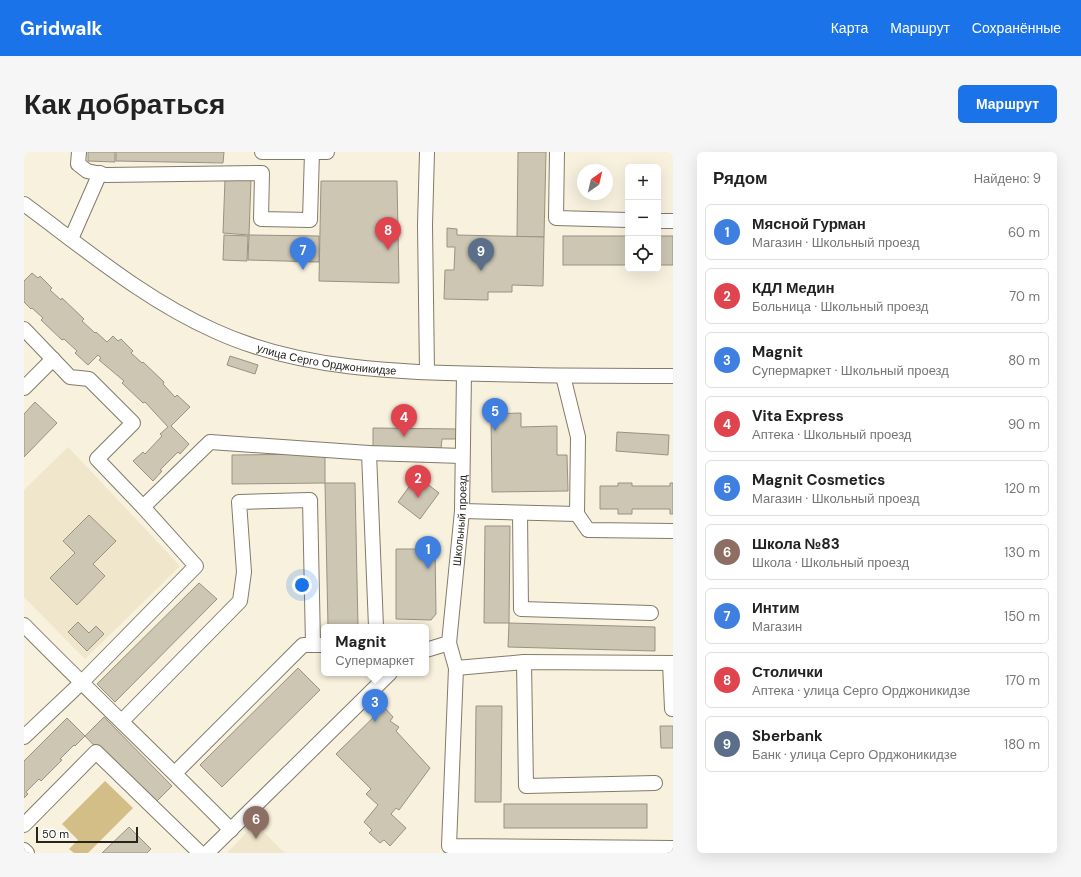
<!DOCTYPE html>
<html lang="ru">
<meta charset="utf-8">
<style>
body{margin:0;font-family:"DM Sans",sans-serif;background:#f6f6f6;color:#222}
.controls{position:absolute;right:12px;top:12px;display:grid;overflow:hidden;border-radius:6px;box-shadow:0 4px 16px #0002}
.controls button{width:36px;height:36px;display:grid;place-items:center;padding:0;border:0;border-bottom:1px solid #e0e0e0;background:#fff;color:#222;font:20px sans-serif}
.compass{position:absolute;left:553px;top:12px;width:36px;height:36px;border-radius:50%;background:#fff;box-shadow:0 4px 16px #0002;rotate:34deg}
.scale{position:absolute;left:12px;bottom:10px;width:102px;box-sizing:border-box;padding-left:4px;border:2px solid #27241d;border-top:0;font-size:11px;line-height:14px;white-space:nowrap;color:#27241d;-webkit-text-stroke:3px #fff;paint-order:stroke}
.you{position:absolute;left:278px;top:433px;width:14px;height:14px;margin:-10px;border:3px solid #fff;border-radius:50%;background:#1a73e8;box-shadow:0 0 0 6px #1a73e833}
.badge{display:grid;place-items:center;width:26px;height:26px;border-radius:50%;background:#1a73e8;color:#fff;font-size:13px;font-weight:700}
.pin{position:absolute;translate:-50% -33px;filter:drop-shadow(0 1px 2px #0008)}
.pin::after{content:'';position:absolute;top:21px;width:14px;height:12px;background:inherit;clip-path:polygon(0 0,100% 0,50% 100%)}
.popup{position:absolute;left:297px;top:472px;width:108px;height:52px;box-sizing:border-box;display:grid;place-content:center;border-radius:6px;background:#fff;filter:drop-shadow(0 1px 3px #0005);font-size:13px;white-space:nowrap;color:#767676}
.popup b{font-size:15px;color:#222}
.popup::after{content:'';position:absolute;left:50%;top:100%;margin-left:-8px;border:8px solid transparent;border-top-color:#fff}
.list{margin:0;padding:0;list-style:none}
h2{display:flex;justify-content:space-between;align-items:center;height:52px;margin:0;padding:0 16px;font-size:17px}
h2 small{font-size:13px;font-weight:400;color:#767676}
.list li{display:grid;grid-template-columns:26px 1fr auto;gap:12px;align-items:center;box-sizing:border-box;height:56px;margin:0 8px 8px;padding:0 8px;border:1px solid #e0e0e0;border-radius:6px}
.list b{display:block;font-size:15px;white-space:nowrap}
.list p{margin:0;font-size:13px;white-space:nowrap;color:#767676}
.list em{font-size:13px;font-style:normal;color:#767676}
.icon{flex:none;width:22px;height:22px;fill:none;stroke:currentColor;stroke-width:2;stroke-linecap:round;stroke-linejoin:round}
.map{position:relative;flex:none;width:649px;height:701px;overflow:hidden;border-radius:6px}
header{display:flex;align-items:center;gap:24px;box-sizing:border-box;height:56px;padding:0 20px;background:#1a73e8;color:#fff}
header strong{font-size:19px}
nav{display:flex;gap:22px;margin-inline-start:auto;font-size:14px}
.intro{display:flex;align-items:center;justify-content:space-between;box-sizing:border-box;height:96px;padding:0 24px}
h1{margin:0;font-size:28px}
.button{padding:10px 18px;border-radius:6px;background:#1a73e8;color:#fff;font-size:14px;font-weight:700}
main{display:flex;gap:24px;padding:0 24px}
aside{flex:1;background:#fff;border-radius:6px;box-shadow:0 4px 16px #0002}
.map>svg:first-child{display:block}
</style>
<header>
<strong>Gridwalk</strong>
<nav><a>Карта</a><a>Маршрут</a><a>Сохранённые</a></nav>
</header>
<div class="intro"><h1>Как добраться</h1><a class="button">Маршрут</a></div>
<main>
<div class="map">
<svg width="649" height="701" viewBox="0 0 649 701">
<rect width="100%" height="100%" fill="#f8f1de"/>
<g fill="#efe6cb">
<path d="M 44,295 L 156,414 L 61,507 L 0,445 L 0,338 Z"/>
<path d="M 231,672 L 261,701 L 203,701 Z"/>
</g>
<path fill="#d2be86" d="M 81,629 L 109,656 L 64,701 L 50,701 L 45,697 L 54,688 L 38,672 Z"/>
<g fill="#ccc6b3" stroke="#999281">
<path d="M 64,0 L 91,0 L 91,10 L 64,9 Z"/>
<path d="M 92,0 L 200,0 L 199,11 L 92,9 Z"/>
<path d="M 494,0 L 522,0 L 520,85 L 493,85 Z"/>
<path d="M 201,27 L 227,28 L 225,83 L 199,81 Z"/>
<path d="M 297,29 L 373,29 L 375,131 L 295,129 Z"/>
<path d="M 423,76 L 433,77 L 433,83 L 520,85 L 519,134 L 488,133 L 488,140 L 464,140 L 464,148 L 420,147 L 421,118 L 430,118 L 431,95 L 423,95 Z"/>
<path d="M 200,83 L 224,84 L 223,109 L 199,108 Z"/>
<path d="M 225,83 L 295,84 L 295,110 L 224,108 Z"/>
<rect x="539" y="84" width="65" height="29"/>
<rect x="634" y="84" width="15" height="29"/>
<path d="M 8,121 L 14,126 L 16,124 L 28,136 L 26,138 L 37,148 L 38,146 L 60,167 L 58,169 L 71,181 L 72,180 L 83,190 L 89,184 L 94,189 L 97,187 L 109,199 L 107,201 L 118,211 L 119,210 L 140,230 L 139,232 L 151,245 L 153,243 L 166,255 L 147,274 L 165,292 L 156,302 L 154,300 L 136,318 L 138,319 L 129,329 L 109,309 L 119,300 L 121,302 L 138,284 L 136,282 L 144,275 L 121,250 L 119,251 L 98,231 L 100,229 L 75,208 L 77,206 L 74,203 L 64,213 L 51,201 L 53,199 L 40,187 L 38,188 L 17,168 L 19,166 L 8,156 L 7,157 L 0,150 L 0,129 Z"/>
<path d="M 206,204 L 234,213 L 231,222 L 203,213 Z"/>
<path d="M 11,250 L 33,271 L 0,305 L 0,262 Z"/>
<path d="M 497,261 L 497,275 L 533,274 L 533,303 L 543,303 L 544,339 L 468,340 L 467,262 Z"/>
<path d="M 349,276 L 433,277 L 433,287 L 418,287 L 417,297 L 349,297 Z"/>
<path d="M 593,280 L 645,283 L 644,303 L 592,299 Z"/>
<path d="M 301,302 L 301,331 L 208,332 L 208,303 Z"/>
<path d="M 393,324 L 415,341 L 396,367 L 374,350 Z"/>
<path d="M 301,331 L 331,331 L 334,475 L 304,475 Z"/>
<path d="M 594,331 L 608,331 L 608,334 L 646,334 L 646,331 L 649,331 L 649,362 L 646,362 L 646,357 L 608,357 L 608,362 L 594,362 L 594,357 L 576,357 L 576,334 L 594,334 Z"/>
<path d="M 65,363 L 92,389 L 69,412 L 81,424 L 53,453 L 26,426 L 51,401 L 39,389 Z"/>
<path d="M 461,374 L 486,374 L 485,471 L 460,471 Z"/>
<path d="M 372,397 L 411,397 L 412,462 L 407,468 L 372,467 Z"/>
<path d="M 175,431 L 193,447 L 91,550 L 73,532 Z"/>
<path d="M 54,470 L 65,481 L 72,474 L 80,482 L 63,499 L 44,480 Z"/>
<path d="M 485,471 L 631,475 L 631,499 L 484,495 Z"/>
<path d="M 274,516 L 296,538 L 198,635 L 176,613 Z"/>
<path d="M 452,554 L 478,554 L 477,650 L 451,650 Z"/>
<path d="M 360,555 L 369,565 L 366,569 L 375,575 L 372,579 L 406,616 L 375,658 L 372,656 L 367,662 L 382,676 L 366,694 L 360,688 L 356,691 L 345,681 L 348,678 L 340,670 L 354,653 L 342,642 L 347,637 L 312,602 Z"/>
<path d="M 80,565 L 148,634 L 128,654 L 61,584 Z"/>
<path d="M 43,566 L 61,584 L 51,594 L 50,593 L 36,607 L 38,608 L 17,629 L 15,627 L 2,640 L 4,642 L 0,646 L 0,609 Z"/>
<path d="M 636,574 L 649,574 L 649,596 L 637,596 Z"/>
<rect x="480" y="652" width="143" height="24"/>
<path d="M 105,675 L 127,697 L 123,701 L 78,701 Z"/>
</g>
<g fill="none" stroke-linecap="round" stroke-linejoin="round">
<g stroke="#817b6a" stroke-width="16">
<g id="minor">
<path d="M 55,0 L 54,12 L 63,19 L 82,23 L 238,21 L 237,67 L 286,68 L 288,0 L 238,0"/>
<path d="M 288,0 L 303,0"/>
<path d="M 533,0 L 532,66 L 604,68"/>
<path id="s1" d="M 0,52 C 61,97 121,148 191,179 C 276,218 373,220 464,222 C 526,224 587,224 649,224"/>
<path d="M 634,69 L 649,69"/>
<path d="M 47,87 L 76,21"/>
<path d="M 0,177 L 46,225 L 65,227 L 109,271 L 73,307 L 119,355"/>
<path d="M 403,220 L 401,73 L 403,0"/>
<path d="M 539,224 L 554,285 L 553,362 L 564,378 L 649,379"/>
<path d="M 0,236 L 29,207"/>
<path d="M 345,301 L 352,475"/>
<path d="M 438,359 L 553,362"/>
<path d="M 496,361 L 497,457 L 627,461"/>
<path d="M 0,473 C 68,542 139,609 207,678"/>
<path d="M 425,491 L 432,516 L 425,694 L 649,696"/>
<path id="s2" d="M 402,498 L 425,491 L 438,359 L 440,222"/>
<path d="M 500,510 L 502,634 L 631,631"/>
<path d="M 646,511 L 648,557 L 649,557"/>
<path d="M 432,516 L 500,510 L 649,511"/>
<path d="M 98,569 L 216,449 L 220,420 L 215,350 L 286,348 L 289,492"/>
<path d="M 0,585 L 57,531 L 172,414 L 119,355 L 186,290 L 345,301 L 438,304"/>
<path d="M 151,621 L 279,493 L 300,493"/>
<path d="M 0,673 L 72,600 L 176,701"/>
<path d="M 0,698 L 3,701"/>
<path d="M 183,701 L 366,521"/>
</g>
</g>
<use href="#minor" stroke="#fff" stroke-width="14"/>
</g>
<g text-anchor="middle" stroke-width="4" stroke-linejoin="round" paint-order="stroke">
<g font-size="11" fill="#27241d" stroke="#fff">
<text dy="4" stroke="none"><textPath href="#s1" startOffset="346">улица Серго Орджоникидзе</textPath></text>
<text dy="4" stroke="none"><textPath href="#s2" startOffset="147">Школьный проезд</textPath></text>
</g>
</g>
</svg>
<div class="controls">
<button>+</button>
<button>−</button>
<button><svg class="icon" aria-label="locate" viewBox="0 0 24 24"><circle cx="12" cy="12" r="6"/><path d="M12 2v4M12 18v4M2 12h4M18 12h4"/></svg></button>
</div>
<svg class="compass" viewBox="-18 -18 36 36"><path d="M0-13l5 13h-10z" fill="#e53935"/><path d="M0 13l5-13h-10z" fill="#767676"/></svg>
<div class="scale">50 m</div>
<div class="you"></div>
<div class="pin badge" style="left:404px;top:417px;background:#3f7fe0">1</div>
<div class="pin badge" style="left:394px;top:346px;background:#e0444e">2</div>
<div class="pin badge" style="left:351px;top:570px;background:#3f7fe0">3</div>
<div class="popup"><b>Magnit</b>Супермаркет</div>
<div class="pin badge" style="left:380px;top:285px;background:#e0444e">4</div>
<div class="pin badge" style="left:471px;top:279px;background:#3f7fe0">5</div>
<div class="pin badge" style="left:232px;top:687px;background:#8d6e63">6</div>
<div class="pin badge" style="left:279px;top:118px;background:#3f7fe0">7</div>
<div class="pin badge" style="left:364px;top:98px;background:#e0444e">8</div>
<div class="pin badge" style="left:457px;top:119px;background:#5c6f8a">9</div>
</div>
<aside>
<h2>Рядом<small>Найдено: 9</small></h2>
<ul class="list">
<li><span class="badge" style="background:#3f7fe0">1</span><div><b>Мясной Гурман</b><p>Магазин · Школьный проезд</p></div><em>60 m</em></li>
<li><span class="badge" style="background:#e0444e">2</span><div><b>КДЛ Медин</b><p>Больница · Школьный проезд</p></div><em>70 m</em></li>
<li><span class="badge" style="background:#3f7fe0">3</span><div><b>Magnit</b><p>Супермаркет · Школьный проезд</p></div><em>80 m</em></li>
<li><span class="badge" style="background:#e0444e">4</span><div><b>Vita Express</b><p>Аптека · Школьный проезд</p></div><em>90 m</em></li>
<li><span class="badge" style="background:#3f7fe0">5</span><div><b>Magnit Cosmetics</b><p>Магазин · Школьный проезд</p></div><em>120 m</em></li>
<li><span class="badge" style="background:#8d6e63">6</span><div><b>Школа №83</b><p>Школа · Школьный проезд</p></div><em>130 m</em></li>
<li><span class="badge" style="background:#3f7fe0">7</span><div><b>Интим</b><p>Магазин</p></div><em>150 m</em></li>
<li><span class="badge" style="background:#e0444e">8</span><div><b>Столички</b><p>Аптека · улица Серго Орджоникидзе</p></div><em>170 m</em></li>
<li><span class="badge" style="background:#5c6f8a">9</span><div><b>Sberbank</b><p>Банк · улица Серго Орджоникидзе</p></div><em>180 m</em></li>
</ul>
</aside>
</main>
